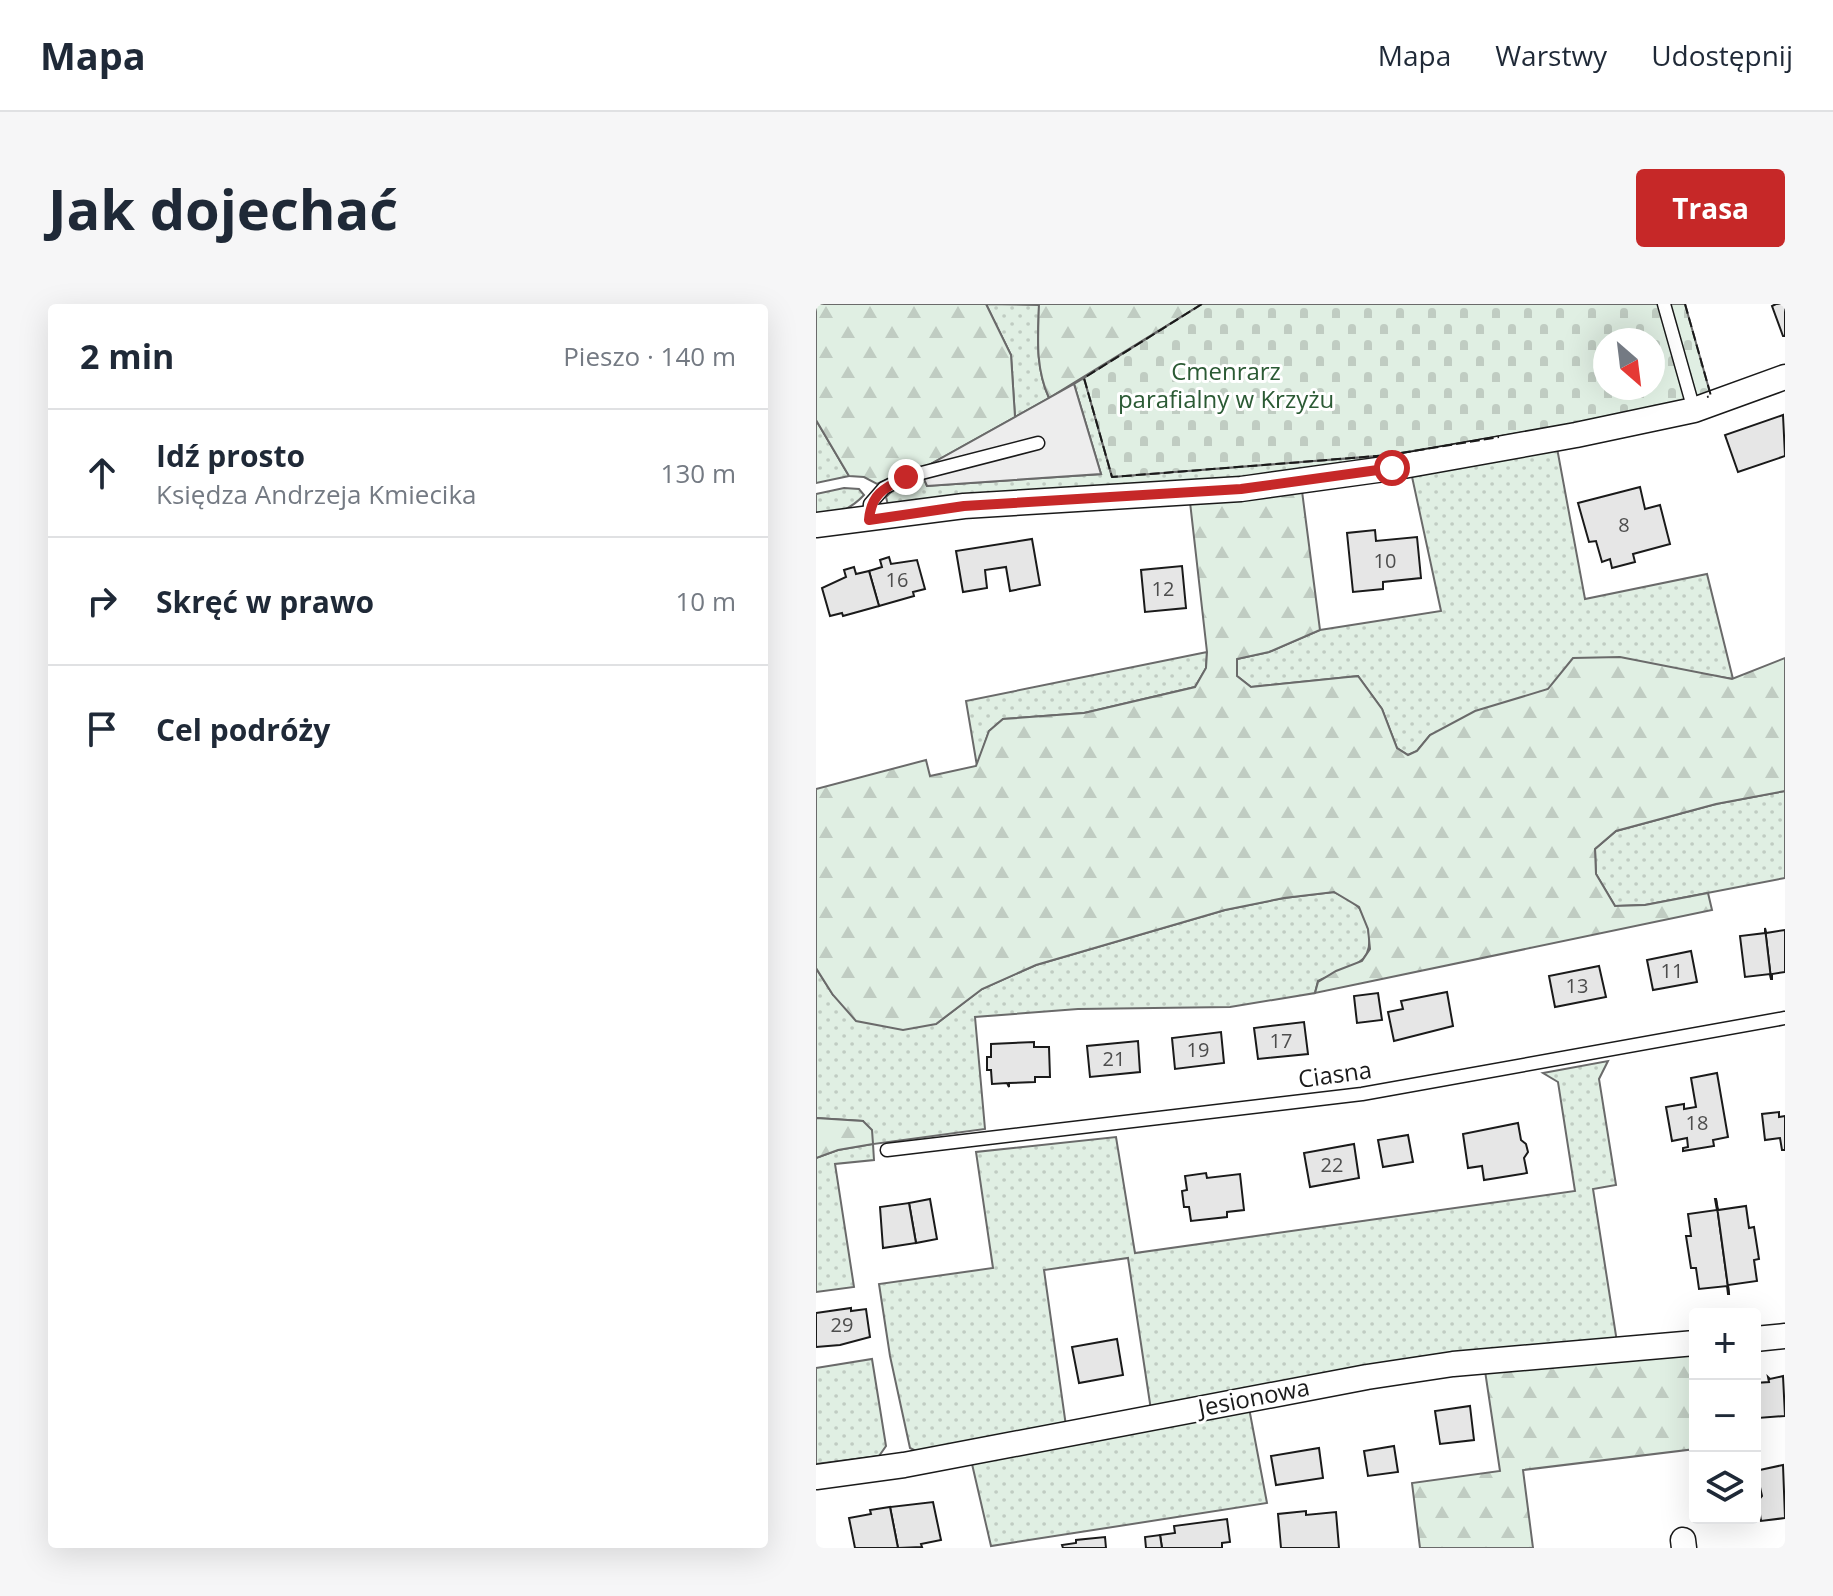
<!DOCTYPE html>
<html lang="pl">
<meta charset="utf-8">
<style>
body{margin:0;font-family:"Open Sans",sans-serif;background:#f6f6f7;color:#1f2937}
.controls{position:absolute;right:24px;bottom:24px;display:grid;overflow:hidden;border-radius:8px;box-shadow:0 8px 32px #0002}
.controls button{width:72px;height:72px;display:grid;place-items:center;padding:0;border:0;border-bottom:2px solid #e0e1e3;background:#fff;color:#1f2937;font:40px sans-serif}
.compass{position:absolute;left:777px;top:24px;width:72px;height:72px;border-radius:50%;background:#fff;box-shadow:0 8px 32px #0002;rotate:152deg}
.stop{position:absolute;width:24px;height:24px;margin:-18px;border:6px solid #c62828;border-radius:50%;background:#fff}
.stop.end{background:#c62828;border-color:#fff;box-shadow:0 2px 8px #0008}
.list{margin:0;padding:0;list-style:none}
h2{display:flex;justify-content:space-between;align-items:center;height:104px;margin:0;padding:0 32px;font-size:34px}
h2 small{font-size:26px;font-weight:400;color:#747a83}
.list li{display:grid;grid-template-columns:52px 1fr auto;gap:24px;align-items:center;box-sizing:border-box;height:128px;padding:0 32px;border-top:2px solid #e0e1e3}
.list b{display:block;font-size:30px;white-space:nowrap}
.list p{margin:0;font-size:26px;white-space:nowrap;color:#747a83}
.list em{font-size:26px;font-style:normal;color:#747a83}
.icon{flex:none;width:44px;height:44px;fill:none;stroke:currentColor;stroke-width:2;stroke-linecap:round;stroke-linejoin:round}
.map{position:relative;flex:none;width:969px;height:1244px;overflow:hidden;border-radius:8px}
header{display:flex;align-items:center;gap:48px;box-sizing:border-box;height:112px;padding:0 40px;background:#fff;border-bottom:2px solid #e0e1e3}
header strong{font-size:38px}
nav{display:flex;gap:44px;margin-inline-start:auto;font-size:28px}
.intro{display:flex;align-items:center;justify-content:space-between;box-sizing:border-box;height:192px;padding:0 48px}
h1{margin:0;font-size:56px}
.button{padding:20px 36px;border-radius:8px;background:#c62828;color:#fff;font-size:28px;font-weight:700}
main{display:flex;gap:48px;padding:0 48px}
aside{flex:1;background:#fff;border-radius:8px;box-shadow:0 8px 32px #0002}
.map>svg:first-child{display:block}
</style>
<header>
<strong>Mapa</strong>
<nav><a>Mapa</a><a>Warstwy</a><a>Udostępnij</a></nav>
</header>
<div class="intro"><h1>Jak dojechać</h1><a class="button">Trasa</a></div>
<main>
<aside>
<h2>2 min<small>Pieszo · 140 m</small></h2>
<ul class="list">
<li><svg class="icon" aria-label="ahead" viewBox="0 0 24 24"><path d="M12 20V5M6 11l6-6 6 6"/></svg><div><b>Idź prosto</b><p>Księdza Andrzeja Kmiecika</p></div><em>130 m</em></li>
<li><svg class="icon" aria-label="right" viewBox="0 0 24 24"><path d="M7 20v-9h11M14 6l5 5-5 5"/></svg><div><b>Skręć w prawo</b></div><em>10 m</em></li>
<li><svg class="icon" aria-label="arrive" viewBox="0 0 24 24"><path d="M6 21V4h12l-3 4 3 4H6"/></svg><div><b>Cel podróży</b></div></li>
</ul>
</aside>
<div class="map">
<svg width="969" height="1244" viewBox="0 0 969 1244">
<defs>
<pattern id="grass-dots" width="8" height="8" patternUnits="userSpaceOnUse" patternTransform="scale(2)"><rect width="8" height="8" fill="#e0efe3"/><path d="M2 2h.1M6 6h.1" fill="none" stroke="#c0ccc2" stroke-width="1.8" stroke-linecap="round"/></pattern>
<pattern id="forest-firs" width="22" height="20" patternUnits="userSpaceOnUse" patternTransform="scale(2)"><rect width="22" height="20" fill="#e0efe3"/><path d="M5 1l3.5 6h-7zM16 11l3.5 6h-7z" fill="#c0ccc2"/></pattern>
<pattern id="cemetery-stones" width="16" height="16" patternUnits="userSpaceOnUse" patternTransform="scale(2)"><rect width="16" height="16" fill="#e0efe3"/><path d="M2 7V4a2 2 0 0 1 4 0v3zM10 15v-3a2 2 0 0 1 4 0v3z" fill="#c0ccc2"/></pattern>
</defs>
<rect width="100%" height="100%" fill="#fff"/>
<g fill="url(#grass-dots)" stroke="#6a6a6a" stroke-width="2">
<path d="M 170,0 L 223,1 C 222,34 219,63 233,94 L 199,113 L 195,51 Z"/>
<path d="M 268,74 L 296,173 L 573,151 L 442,175 L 72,201 L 70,193 L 78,185 L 108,175 L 111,182 L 285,170 L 258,80 Z"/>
<path d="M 0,116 L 33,172 L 0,179 Z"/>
<path d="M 741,144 L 769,295 L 891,270 L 917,375 L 881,369 L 733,385 L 614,431 L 601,447 L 592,451 L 581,444 L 566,405 L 542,372 L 435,383 L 421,372 L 421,355 L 453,348 L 504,326 L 625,307 L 595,168 Z"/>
<path d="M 28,184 L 43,185 L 48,191 C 34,206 21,210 0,212 L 0,190 Z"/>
<path d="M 391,348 L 390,364 L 379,383 L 268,409 L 187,415 L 173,427 L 161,462 L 150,397 Z"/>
<path d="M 969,487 L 969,574 L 829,601 L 799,602 L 780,570 L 779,545 L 800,527 L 900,500 Z"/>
<path d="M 518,588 C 526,592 539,598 544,605 C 553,619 560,648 543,658 C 531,666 515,670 502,677 L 499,689 L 414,703 L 262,705 L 159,713 L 169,825 L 57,840 L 58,856 L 19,860 L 38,983 L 0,988 L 0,854 L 22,846 L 57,840 L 47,817 L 0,814 L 0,664 L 17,691 L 120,720 L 166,685 L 220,661 L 409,606 L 468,594 Z"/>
<path d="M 792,757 L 783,775 L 800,881 L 777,885 L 801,1038 L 335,1106 L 312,954 L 228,966 L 250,1122 L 102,1148 L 94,1144 L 74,1052 L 63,980 L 177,964 L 160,848 L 300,833 L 319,949 L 759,887 L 742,778 L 727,769 Z"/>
<path d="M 56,1055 L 70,1142 L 63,1152 L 0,1160 L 0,1064 Z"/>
<path d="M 433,1104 L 451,1199 L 175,1242 L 156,1160 Z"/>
</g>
<g fill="url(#forest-firs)" stroke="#6a6a6a" stroke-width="2">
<path d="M 0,0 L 170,0 L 195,51 L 199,113 L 104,166 L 90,167 L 61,180 L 48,173 L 33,172 L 0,116 Z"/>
<path d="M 223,0 L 386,0 L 233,94 C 219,63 222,33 223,0 Z"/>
<path d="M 486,187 L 504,326 L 453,348 L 421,355 L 421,372 L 435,383 L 542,372 L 566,405 L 581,444 L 592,451 L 601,447 L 614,431 L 659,407 L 732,385 L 757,354 L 804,353 L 916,375 L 969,354 L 969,487 L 900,500 L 800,527 L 779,545 L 780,570 L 799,602 L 829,601 L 892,589 L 896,606 L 499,689 L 502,678 L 520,667 L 546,657 L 554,645 L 552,625 L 543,603 L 518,588 L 468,594 L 409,606 L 220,661 L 166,685 L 120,720 L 87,726 L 40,717 L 17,691 L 0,664 L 0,485 L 110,456 L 114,472 L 160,462 L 173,427 L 187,415 L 268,409 L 379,383 L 390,364 L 391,348 L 374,198 Z"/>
<path d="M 0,814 L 47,817 L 56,826 L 57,840 L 22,846 L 0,854 Z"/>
<path d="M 879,1051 L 879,1145 L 707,1166 L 717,1244 L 604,1244 L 596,1179 L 684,1167 L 669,1067 Z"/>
</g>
<path fill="url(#cemetery-stones)" stroke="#6a6a6a" stroke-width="2" fill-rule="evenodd" d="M 386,0 L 869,0 L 895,92 L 851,104 L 573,151 L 296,173 L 268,74 ZM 789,36 L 837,36 L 837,84 L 789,84 Z"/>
<path fill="#ededed" stroke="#6a6a6a" stroke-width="2" d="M 258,80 L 285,170 L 111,182 L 104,166 Z"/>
<g fill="#e6e6e6" stroke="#1a1a1a" stroke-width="2">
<path d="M 960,0 L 969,0 L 969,32 L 967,32 L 956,2 Z"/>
<path d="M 967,111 L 969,152 L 922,168 L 909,131 Z"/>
<path d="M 824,183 L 829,205 L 844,201 L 854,240 L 817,250 L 819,258 L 796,264 L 794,255 L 786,258 L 780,237 L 773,238 L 762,199 Z"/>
<path d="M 559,226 L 560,237 L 601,233 L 605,274 L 567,278 L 567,285 L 537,288 L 531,229 Z"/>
<path d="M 216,235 L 224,281 L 194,287 L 190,263 L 169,266 L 171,284 L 147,288 L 140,247 Z"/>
<path d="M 73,253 L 75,260 L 101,256 L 109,285 L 97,288 L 98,292 L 63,302 L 53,267 L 66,263 L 64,256 Z"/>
<path d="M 366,262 L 370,304 L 329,308 L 325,266 Z"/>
<path d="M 38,263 L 40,270 L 53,267 L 63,302 L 27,312 L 26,309 L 14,312 L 6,284 L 30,273 L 28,266 Z"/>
<path d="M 949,624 L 950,629 L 969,626 L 969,668 L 956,670 L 956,675 L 955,675 Z"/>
<path d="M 949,624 L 955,675 L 954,670 L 929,673 L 924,632 L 949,629 Z"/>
<path d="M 875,647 L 881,678 L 837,686 L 831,656 Z"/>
<path d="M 783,662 L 790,693 L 739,703 L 733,672 Z"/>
<path d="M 631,688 L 637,722 L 578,737 L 572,708 L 587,705 L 585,697 Z"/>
<path d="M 562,689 L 566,716 L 541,719 L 538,692 Z"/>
<path d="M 488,718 L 492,750 L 442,755 L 438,724 Z"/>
<path d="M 405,728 L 408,759 L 359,765 L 356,734 Z"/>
<path d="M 322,737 L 324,768 L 274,773 L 271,742 Z"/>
<path d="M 218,738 L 218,743 L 233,743 L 234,773 L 219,773 L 219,778 L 193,779 L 193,783 L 191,779 L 176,780 L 175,766 L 171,766 L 171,753 L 175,753 L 175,740 Z"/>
<path d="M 901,769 L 912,833 L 897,836 L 898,842 L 867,847 L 867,844 L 872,843 L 871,834 L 856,837 L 850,803 L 868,800 L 868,805 L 880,803 L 875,774 Z"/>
<path d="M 963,808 L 963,813 L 969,812 L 969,846 L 966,846 L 964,834 L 949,836 L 946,810 Z"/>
<path d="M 702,819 L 705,836 L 710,840 L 712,848 L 708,854 L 711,869 L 668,876 L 666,862 L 652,864 L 647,830 Z"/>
<path d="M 592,831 L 597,858 L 567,863 L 562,836 Z"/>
<path d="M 538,840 L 543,874 L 494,883 L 488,849 Z"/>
<path d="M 390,869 L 391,874 L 424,870 L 428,906 L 411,908 L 411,913 L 375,917 L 373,903 L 368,903 L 366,887 L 371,886 L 369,872 Z"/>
<path d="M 114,895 L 121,935 L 100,939 L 93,899 Z"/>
<path d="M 899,895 L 900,895 L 913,990 L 912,990 L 911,982 L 883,985 L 880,964 L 875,964 L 870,932 L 875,932 L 872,910 L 901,906 Z"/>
<path d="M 900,895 L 902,906 L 930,902 L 933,924 L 938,923 L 943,955 L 938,956 L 941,977 L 912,981 L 913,990 Z"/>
<path d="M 93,899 L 100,939 L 67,944 L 64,903 Z"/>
<path d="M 35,1004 L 35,1007 L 50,1005 L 54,1033 L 24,1041 L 0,1043 L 0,1009 Z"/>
<path d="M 301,1035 L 307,1071 L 263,1079 L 256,1043 Z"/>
<path d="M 967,1072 L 969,1112 L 942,1114 L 942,1110 L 939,1111 L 939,1079 L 953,1078 L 952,1073 L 954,1075 Z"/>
<path d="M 654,1102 L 658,1136 L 624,1140 L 619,1107 Z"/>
<path d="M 578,1142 L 582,1168 L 552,1172 L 548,1147 Z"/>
<path d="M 503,1144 L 507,1174 L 460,1181 L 455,1152 Z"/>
<path d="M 967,1161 L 969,1214 L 945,1217 L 942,1197 L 946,1192 L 944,1183 L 940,1180 L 939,1167 Z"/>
<path d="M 117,1198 L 125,1236 L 105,1240 L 106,1243 L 82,1244 L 74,1203 Z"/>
<path d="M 74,1203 L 82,1244 L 39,1244 L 33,1214 L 55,1210 L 54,1206 Z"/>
<path d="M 490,1207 L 490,1211 L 520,1208 L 523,1244 L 465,1244 L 462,1210 Z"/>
<path d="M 411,1215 L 414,1238 L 406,1239 L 406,1244 L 346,1244 L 344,1231 L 359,1229 L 358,1222 Z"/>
<path d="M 344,1231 L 346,1244 L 330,1244 L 329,1233 Z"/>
<path d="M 289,1233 L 290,1244 L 247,1244 L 246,1241 L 260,1239 L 260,1236 Z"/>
</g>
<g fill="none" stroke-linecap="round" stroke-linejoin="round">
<g stroke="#1a1a1a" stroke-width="15">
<g id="lane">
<path d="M 848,0 L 878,106"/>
<path d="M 53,216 L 54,200 L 68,184 L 90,173 L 222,139"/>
<path d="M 71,846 L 546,790 L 969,714"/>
</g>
</g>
<g stroke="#1a1a1a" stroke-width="27">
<g id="street">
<path d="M 0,221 L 148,202 L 425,185 L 576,164 L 760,131 L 878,106 L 969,73"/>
<path d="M 939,1035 L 969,1032"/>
<path d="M 0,1173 L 88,1161 L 551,1073 L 637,1060 L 879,1039"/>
<path d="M 867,1236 L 868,1244"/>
</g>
</g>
<use href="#lane" stroke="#fff" stroke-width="12"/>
<use href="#street" stroke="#fff" stroke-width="24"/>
<g stroke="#1a1a1a" stroke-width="2" stroke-dasharray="10 4" stroke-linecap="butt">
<path d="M 386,0 L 268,74 L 296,173 L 573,151 L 683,133"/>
<path d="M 869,0 L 895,92 L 891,93"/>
</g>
</g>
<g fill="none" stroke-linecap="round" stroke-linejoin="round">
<path stroke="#c62828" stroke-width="10" d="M 90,173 C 68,184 55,190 53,216 L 148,202 L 425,185 L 576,164"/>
</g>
<g text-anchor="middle" stroke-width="6" stroke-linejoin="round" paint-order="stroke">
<g font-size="20" fill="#4d4d4d">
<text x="808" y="228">8</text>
<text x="569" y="264">10</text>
<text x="81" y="283">16</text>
<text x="347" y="292">12</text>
<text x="856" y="674">11</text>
<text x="761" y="689">13</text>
<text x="465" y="744">17</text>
<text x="382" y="753">19</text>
<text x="298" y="762">21</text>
<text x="881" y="826">18</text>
<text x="516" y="868">22</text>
<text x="26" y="1028">29</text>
</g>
<g font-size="24" fill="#2b5a34" stroke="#fff">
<text x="410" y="76">Cmenrarz<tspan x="410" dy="28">parafialny w Krzyżu</tspan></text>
</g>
<g font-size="24" fill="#1a1a1a" stroke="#fff">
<text transform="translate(519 771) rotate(-8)" y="8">Ciasna</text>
<text transform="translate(438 1094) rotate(-11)" y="8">Jesionowa</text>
</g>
</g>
</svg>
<div class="controls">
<button>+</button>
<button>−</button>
<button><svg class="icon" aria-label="layers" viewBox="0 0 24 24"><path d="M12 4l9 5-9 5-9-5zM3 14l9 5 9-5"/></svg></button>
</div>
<svg class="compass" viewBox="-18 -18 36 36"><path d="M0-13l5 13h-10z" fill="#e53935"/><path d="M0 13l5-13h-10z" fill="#747a83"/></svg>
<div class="stop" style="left:576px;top:164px"></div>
<div class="stop end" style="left:90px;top:173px"></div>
</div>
</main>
